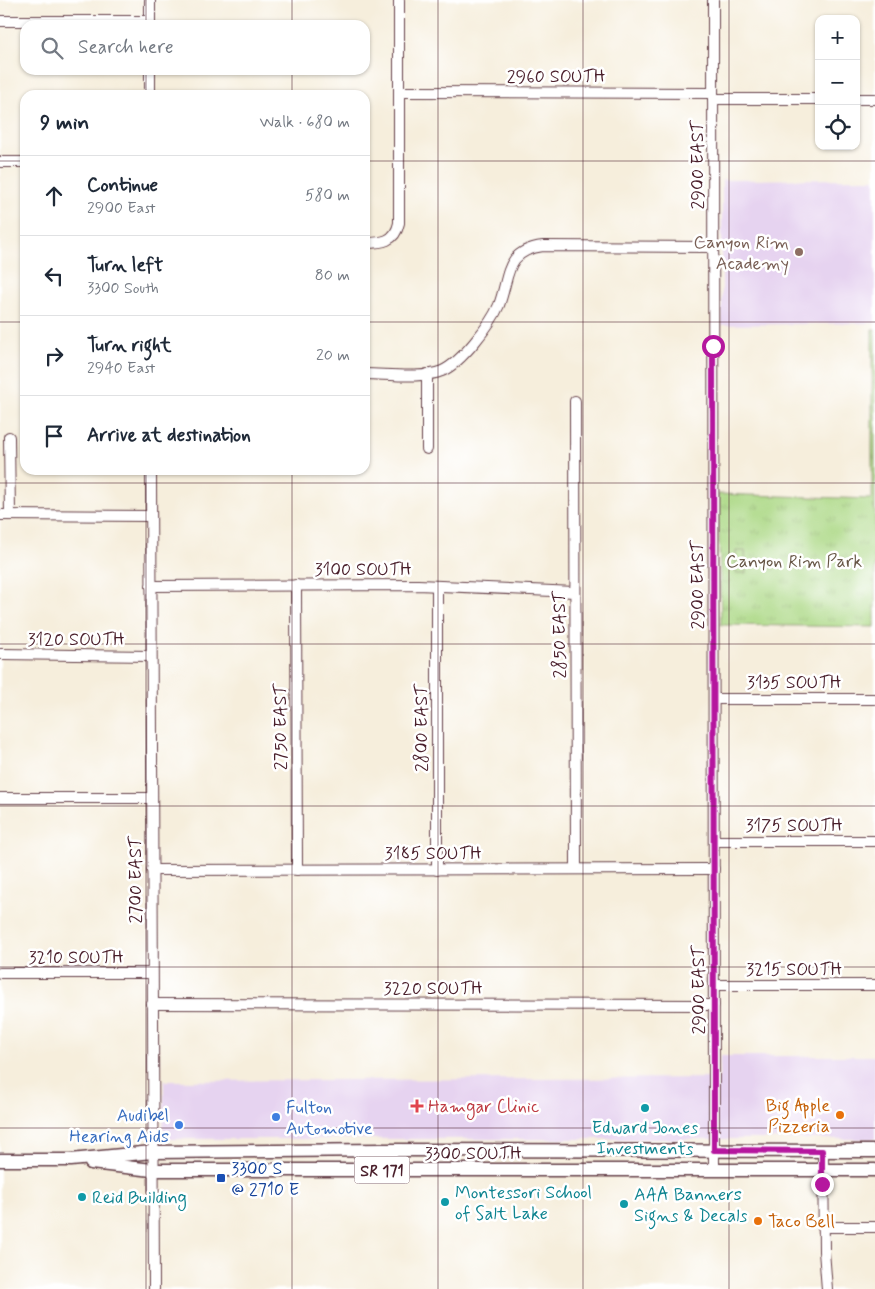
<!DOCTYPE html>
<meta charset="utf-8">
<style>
body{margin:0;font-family:Mynerve,sans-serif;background:#f6f6f7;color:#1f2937}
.controls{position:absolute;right:15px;top:15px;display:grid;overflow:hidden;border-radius:10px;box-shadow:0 1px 4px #0004}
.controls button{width:45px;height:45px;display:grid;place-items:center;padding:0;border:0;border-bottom:1px solid #e0e1e3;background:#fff;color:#1f2937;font:25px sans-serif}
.stop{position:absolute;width:15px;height:15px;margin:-11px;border:4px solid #b5179e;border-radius:50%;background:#fff}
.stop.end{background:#b5179e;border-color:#fff;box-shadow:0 1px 5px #0008}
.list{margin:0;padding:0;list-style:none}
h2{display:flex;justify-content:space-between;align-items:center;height:65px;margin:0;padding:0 20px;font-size:21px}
h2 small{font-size:16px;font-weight:400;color:#747a83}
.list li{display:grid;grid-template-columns:32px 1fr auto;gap:15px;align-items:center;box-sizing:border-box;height:80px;padding:0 20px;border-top:1px solid #e0e1e3}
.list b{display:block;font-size:19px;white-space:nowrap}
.list p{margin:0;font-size:16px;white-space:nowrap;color:#747a83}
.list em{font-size:16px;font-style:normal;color:#747a83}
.icon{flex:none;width:28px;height:28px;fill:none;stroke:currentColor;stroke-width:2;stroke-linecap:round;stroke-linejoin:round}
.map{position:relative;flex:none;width:875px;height:1289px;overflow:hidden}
.search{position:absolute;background:#fff;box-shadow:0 1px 4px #0004;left:20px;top:20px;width:350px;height:55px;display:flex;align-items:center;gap:12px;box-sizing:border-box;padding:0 18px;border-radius:15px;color:#747a83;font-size:19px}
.panel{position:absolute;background:#fff;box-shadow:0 1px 4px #0004;left:20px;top:90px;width:350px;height:385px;border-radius:15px}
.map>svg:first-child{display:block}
</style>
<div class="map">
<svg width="875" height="1289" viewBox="0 0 875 1289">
<defs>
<pattern id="park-tufts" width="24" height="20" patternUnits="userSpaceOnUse" patternTransform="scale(1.25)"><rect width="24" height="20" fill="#abd884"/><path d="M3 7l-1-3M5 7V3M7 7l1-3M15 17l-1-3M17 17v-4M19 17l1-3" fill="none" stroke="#95b972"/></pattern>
</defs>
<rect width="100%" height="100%" fill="#fff"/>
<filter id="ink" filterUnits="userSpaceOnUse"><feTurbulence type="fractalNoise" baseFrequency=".02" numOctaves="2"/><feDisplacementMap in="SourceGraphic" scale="10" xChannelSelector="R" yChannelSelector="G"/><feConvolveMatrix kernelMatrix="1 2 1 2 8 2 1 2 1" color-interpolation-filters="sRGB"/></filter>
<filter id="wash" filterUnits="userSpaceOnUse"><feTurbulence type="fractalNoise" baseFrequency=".0096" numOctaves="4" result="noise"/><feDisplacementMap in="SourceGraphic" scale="20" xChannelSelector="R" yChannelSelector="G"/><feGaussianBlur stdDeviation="1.12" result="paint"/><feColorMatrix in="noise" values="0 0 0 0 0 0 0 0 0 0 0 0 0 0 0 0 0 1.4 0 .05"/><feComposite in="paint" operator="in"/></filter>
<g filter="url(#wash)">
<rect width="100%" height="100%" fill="#f6eedc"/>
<g fill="#e6d3f0">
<path d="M 875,179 L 875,323 L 722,325 L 722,180 Z"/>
<path d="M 720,1056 L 875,1056 L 875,1139 L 163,1139 L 164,1081 L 719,1078 Z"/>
</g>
<path fill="url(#park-tufts)" stroke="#7a7c58" d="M 872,329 L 875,329 L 875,627 L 721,625 L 718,494 L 872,499 Z"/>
<path fill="#abd884" stroke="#7a7c58" d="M 736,551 L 745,551 L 746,573 L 736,573 Z"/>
</g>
<g filter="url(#ink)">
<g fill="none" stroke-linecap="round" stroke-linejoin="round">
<g stroke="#643e46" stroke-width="12">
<g id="minor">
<path d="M 150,0 L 150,25"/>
<path d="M 713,0 L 714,1170"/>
<path d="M 0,21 L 150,21"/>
<path d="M 150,70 L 150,95"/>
<path d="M 399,92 L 713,93"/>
<path d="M 713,99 L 819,99"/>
<path d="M 856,99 L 875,99"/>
<path d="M 0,162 L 25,162"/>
<path d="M 365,243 C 382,243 395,242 399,223 L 399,0"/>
<path d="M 365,374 C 386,374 423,379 442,371 C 461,363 491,324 499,305 C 510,276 504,251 543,246 L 713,247"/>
<path d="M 427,374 L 427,449"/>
<path d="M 575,401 L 576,869"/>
<path d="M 9,437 L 10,515"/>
<path d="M 151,470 L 154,1289"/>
<path d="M 0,515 L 151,516"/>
<path d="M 296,585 L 297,870"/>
<path d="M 151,586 L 418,585 L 575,592"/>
<path d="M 437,586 L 437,870"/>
<path d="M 0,654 L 151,656"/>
<path d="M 714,699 L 875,699"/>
<path d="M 0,798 L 152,798"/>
<path d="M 714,841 L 875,841"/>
<path d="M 152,870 L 714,869"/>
<path d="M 0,973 L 152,973"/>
<path d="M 714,985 L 875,985"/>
<path d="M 152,1004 L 714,1005"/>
<path d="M 823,1151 L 824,1251 L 827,1289"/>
<path d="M 823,1227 L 875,1227"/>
</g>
</g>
<g stroke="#643e46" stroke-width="15">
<g id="major">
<path d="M 0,1160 L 71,1160 L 152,1152 L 383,1150 L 875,1151"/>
<path d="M 91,1163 L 152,1170 L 875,1170"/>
</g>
</g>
<use href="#minor" stroke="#fff" stroke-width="10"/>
<use href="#major" stroke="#fff" stroke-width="12"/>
</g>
</g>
<g fill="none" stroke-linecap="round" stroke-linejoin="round" filter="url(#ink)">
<path stroke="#b5179e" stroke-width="6" d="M 713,346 L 714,1150 L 822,1151 L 822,1184"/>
</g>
<path fill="none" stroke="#4a1f2b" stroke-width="1" stroke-opacity="0.55" d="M 146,0 L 146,25M 292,0 L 292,25M 438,0 L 438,1289M 583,0 L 583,1289M 729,0 L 729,1289M 146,70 L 146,95M 292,70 L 292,95M 0,161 L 25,161M 365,161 L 875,161M 0,322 L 25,322M 365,322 L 875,322M 146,470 L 146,1289M 292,470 L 292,1289M 0,483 L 875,483M 0,644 L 875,644M 0,806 L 875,806M 0,967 L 875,967M 0,1128 L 875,1128"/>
<circle fill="#8d6e63" stroke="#fff" stroke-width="2" cx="799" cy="252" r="5"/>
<path fill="#e0444e" stroke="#fff" stroke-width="2" d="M414.5 1098.5h5v5h5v5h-5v5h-5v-5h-5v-5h5z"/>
<g fill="#0f9aa8" stroke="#fff" stroke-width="2">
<circle cx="645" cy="1108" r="5"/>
<circle cx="82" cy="1197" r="5"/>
<circle cx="445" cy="1202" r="5"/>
<circle cx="624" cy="1204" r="5"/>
</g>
<g fill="#e8710a" stroke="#fff" stroke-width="2">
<circle cx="840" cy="1115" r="5"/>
<circle cx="758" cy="1221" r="5"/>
</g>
<g fill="#3f7fe0" stroke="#fff" stroke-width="2">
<circle cx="276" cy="1117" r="5"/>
<circle cx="179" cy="1125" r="5"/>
</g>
<rect fill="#1a4fb4" stroke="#fff" stroke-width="2" x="216" y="1173" width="10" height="10" rx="2.5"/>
<g text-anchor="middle" stroke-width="5" stroke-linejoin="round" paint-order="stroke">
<rect fill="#fff" stroke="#80626b" stroke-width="1" x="354.5" y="1156.5" width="55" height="27" rx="4"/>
<g font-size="16" font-weight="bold" fill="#4a1f2b">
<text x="382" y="1176">SR 171</text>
</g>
<g font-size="18" fill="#4a1f2b" stroke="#fff">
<text x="556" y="82">2960 SOUTH</text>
<text transform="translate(697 165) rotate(-90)" y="6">2900 EAST</text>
<text x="363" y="575">3100 SOUTH</text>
<text transform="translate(697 585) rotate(-90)" y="6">2900 EAST</text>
<text transform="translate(559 635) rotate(-90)" y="6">2850 EAST</text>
<text x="76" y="645">3120 SOUTH</text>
<text x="794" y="688">3135 SOUTH</text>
<text transform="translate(280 727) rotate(-90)" y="6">2750 EAST</text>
<text transform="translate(421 728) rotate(-90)" y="6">2800 EAST</text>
<text x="794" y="831">3175 SOUTH</text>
<text x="433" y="859">3185 SOUTH</text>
<text transform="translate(135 880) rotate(-90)" y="6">2700 EAST</text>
<text x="76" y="963">3210 SOUTH</text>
<text x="794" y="975">3215 SOUTH</text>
<text x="433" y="994">3220 SOUTH</text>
<text transform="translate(698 990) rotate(-90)" y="6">2900 EAST</text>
<text x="473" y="1159">3300 SOUTH</text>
</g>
<g font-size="18" fill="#785e54" stroke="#fff" text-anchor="end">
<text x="789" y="248">Canyon Rim<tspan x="789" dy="21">Academy</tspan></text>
</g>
<g font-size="18" fill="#675646" stroke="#fff">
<text x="794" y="567">Canyon Rim Park</text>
</g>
<g font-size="18" fill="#c56008" stroke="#fff" text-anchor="end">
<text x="830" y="1111">Big Apple<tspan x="830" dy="21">Pizzeria</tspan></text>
<text x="768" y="1227" text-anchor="start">Taco Bell</text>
</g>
<g font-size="18" fill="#be3a42" stroke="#fff" text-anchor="start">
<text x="428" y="1112">Hamgar Clinic</text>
</g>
<g font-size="18" fill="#366cbe" stroke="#fff" text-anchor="start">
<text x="286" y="1113">Fulton<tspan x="286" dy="21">Automotive</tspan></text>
<text x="169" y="1121" text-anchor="end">Audibel<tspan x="169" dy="21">Hearing Aids</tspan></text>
</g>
<g font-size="18" fill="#0d838f" stroke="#fff" text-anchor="start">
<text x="645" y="1133" text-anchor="middle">Edward Jones<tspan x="645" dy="21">Investments</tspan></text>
<text x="455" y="1198">Montessori School<tspan x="455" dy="21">of Salt Lake</tspan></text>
<text x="634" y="1200">AAA Banners<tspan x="634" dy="21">Signs &amp; Decals</tspan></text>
<text x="92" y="1203">Reid Building</text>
</g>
<g font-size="18" fill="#164399" stroke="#fff" text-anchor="start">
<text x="231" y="1174">3300 S<tspan x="231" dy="21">@ 2710 E</tspan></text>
</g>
</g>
</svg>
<div class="controls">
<button>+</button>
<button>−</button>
<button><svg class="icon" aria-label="locate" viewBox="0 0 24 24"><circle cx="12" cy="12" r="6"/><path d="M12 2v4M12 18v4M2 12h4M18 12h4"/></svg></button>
</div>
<div class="stop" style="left:713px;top:346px"></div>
<div class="stop end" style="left:822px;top:1184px"></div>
<div class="search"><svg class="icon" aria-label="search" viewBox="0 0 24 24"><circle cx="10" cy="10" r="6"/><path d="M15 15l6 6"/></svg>Search here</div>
<section class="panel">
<h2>9 min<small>Walk · 680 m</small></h2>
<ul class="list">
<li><svg class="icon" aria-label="ahead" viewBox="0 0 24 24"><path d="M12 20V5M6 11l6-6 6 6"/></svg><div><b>Continue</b><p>2900 East</p></div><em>580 m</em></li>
<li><svg class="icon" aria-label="left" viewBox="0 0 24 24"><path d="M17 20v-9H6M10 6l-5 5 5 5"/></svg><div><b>Turn left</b><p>3300 South</p></div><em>80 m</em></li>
<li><svg class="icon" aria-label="right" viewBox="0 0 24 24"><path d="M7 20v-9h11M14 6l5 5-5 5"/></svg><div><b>Turn right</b><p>2940 East</p></div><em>20 m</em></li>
<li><svg class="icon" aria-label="arrive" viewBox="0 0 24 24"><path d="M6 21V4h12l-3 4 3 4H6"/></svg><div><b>Arrive at destination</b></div></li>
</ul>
</section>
</div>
